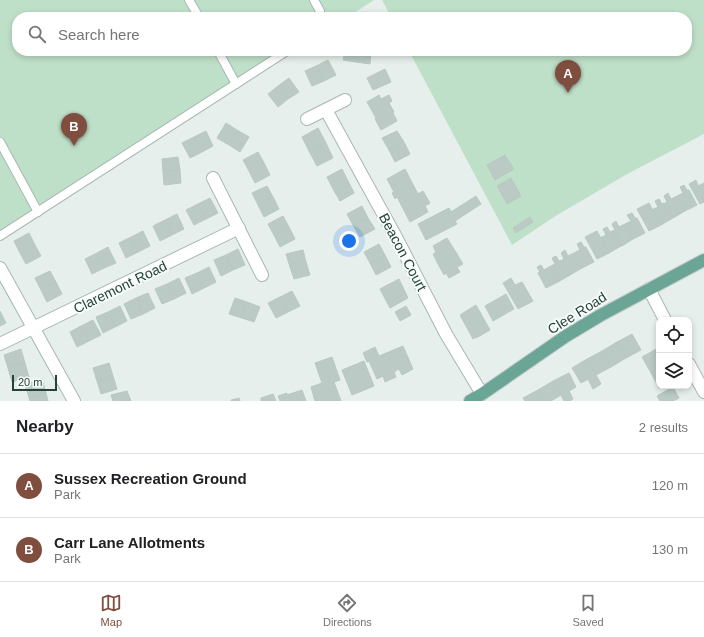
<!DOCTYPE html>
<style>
body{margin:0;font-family:Arial,sans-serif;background:#f6f6f6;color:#202124}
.controls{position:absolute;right:12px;bottom:12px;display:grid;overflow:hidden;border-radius:8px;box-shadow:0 2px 6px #0003}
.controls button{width:36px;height:36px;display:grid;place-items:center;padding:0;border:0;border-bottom:1px solid #e0e0e0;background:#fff;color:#202124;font:20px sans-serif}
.scale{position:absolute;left:12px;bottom:10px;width:45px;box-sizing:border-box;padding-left:4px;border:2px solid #24423a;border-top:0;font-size:11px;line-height:14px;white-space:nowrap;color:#24423a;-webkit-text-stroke:3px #f7fbf9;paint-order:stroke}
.you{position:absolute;left:349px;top:241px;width:14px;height:14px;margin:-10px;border:3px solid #fff;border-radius:50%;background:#1a73e8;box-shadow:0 0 0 6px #1a73e833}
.badge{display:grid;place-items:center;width:26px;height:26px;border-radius:50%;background:#7f4e3f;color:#fff;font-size:13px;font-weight:700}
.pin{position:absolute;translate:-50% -33px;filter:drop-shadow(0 1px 2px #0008)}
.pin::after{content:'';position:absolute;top:21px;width:14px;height:12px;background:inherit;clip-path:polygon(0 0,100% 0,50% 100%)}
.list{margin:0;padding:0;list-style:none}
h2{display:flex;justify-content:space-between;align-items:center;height:52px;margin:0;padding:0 16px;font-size:17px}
h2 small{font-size:13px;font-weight:400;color:#757577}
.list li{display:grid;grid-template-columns:26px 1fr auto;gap:12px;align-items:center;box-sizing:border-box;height:64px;padding:0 16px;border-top:1px solid #e0e0e0}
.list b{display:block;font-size:15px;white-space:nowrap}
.list p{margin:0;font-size:13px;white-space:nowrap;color:#757577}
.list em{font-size:13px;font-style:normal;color:#757577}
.icon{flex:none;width:22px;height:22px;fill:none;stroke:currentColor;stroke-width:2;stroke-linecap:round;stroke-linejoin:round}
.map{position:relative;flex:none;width:704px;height:401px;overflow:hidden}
.search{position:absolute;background:#fff;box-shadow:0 2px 6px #0003;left:12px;right:12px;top:12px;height:44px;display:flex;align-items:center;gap:10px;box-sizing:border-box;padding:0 14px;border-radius:16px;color:#757577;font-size:15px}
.sheet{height:180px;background:#fff}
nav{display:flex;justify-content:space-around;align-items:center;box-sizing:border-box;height:56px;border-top:1px solid #e0e0e0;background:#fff;font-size:11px;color:#757577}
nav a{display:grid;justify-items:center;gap:2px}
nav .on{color:#7f4e3f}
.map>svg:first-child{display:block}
</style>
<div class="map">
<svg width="704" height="401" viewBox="0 0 704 401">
<rect width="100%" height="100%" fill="#e6efeb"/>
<g fill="#bfe0c8">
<path d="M 0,0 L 374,0 L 348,17 L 17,17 L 17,51 L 295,51 L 0,241 Z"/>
<path d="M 382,0 L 704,0 L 704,134 L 629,173 L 557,215 L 512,245 L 409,51 L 687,51 L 687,17 L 391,17 Z"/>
</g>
<g fill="#bbcac4" stroke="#b8c9c2">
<path d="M 345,51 L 358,51 L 356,62 L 343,60 Z"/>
<path d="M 358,51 L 371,51 L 370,64 L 356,62 Z"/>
<path d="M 328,60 L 336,75 L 324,81 L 316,66 Z"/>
<path d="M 316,66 L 324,81 L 312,86 L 305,71 Z"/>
<path d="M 385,69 L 391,82 L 373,90 L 367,78 Z"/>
<path d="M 289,78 L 299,92 L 288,99 L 278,86 Z"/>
<path d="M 278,86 L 288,99 L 278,107 L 268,94 Z"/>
<path d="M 379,95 L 381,99 L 389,95 L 392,101 L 389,103 L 394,112 L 393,113 L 397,121 L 381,130 L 375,119 L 376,118 L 367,102 Z"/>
<path d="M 226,123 L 237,130 L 229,145 L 217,138 Z"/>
<path d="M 318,128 L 326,143 L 309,151 L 302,137 Z"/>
<path d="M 237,130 L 249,137 L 240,152 L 229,145 Z"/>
<path d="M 206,131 L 213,146 L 202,152 L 194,137 Z"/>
<path d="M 397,131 L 404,142 L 389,150 L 382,138 Z"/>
<path d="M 194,137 L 202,152 L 190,158 L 182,143 Z"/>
<path d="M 404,142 L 410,154 L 395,162 L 389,150 Z"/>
<path d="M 326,143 L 333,158 L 317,166 L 309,151 Z"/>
<path d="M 258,152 L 264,163 L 249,171 L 243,160 Z"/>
<path d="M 505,155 L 514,169 L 495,180 L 487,165 Z"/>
<path d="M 178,157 L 180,170 L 163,172 L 162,159 Z"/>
<path d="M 264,163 L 270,175 L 255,183 L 249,171 Z"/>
<path d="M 342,169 L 348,181 L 333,189 L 327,177 Z"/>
<path d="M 405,169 L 418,194 L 423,191 L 430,203 L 425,206 L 428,212 L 410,222 L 397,197 L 395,199 L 392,193 L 394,192 L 387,179 Z"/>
<path d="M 180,170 L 181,183 L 164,185 L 163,172 Z"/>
<path d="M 511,178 L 521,196 L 507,204 L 497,186 Z"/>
<path d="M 696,180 L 698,186 L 704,183 L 704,202 L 700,204 L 689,184 Z"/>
<path d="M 348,181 L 354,193 L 340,201 L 333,189 Z"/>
<path d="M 684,185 L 687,190 L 689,190 L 697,205 L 685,211 L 677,196 L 683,193 L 680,187 Z"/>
<path d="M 267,186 L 273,197 L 258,205 L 252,193 Z"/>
<path d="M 668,193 L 671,199 L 677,196 L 685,211 L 673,218 L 665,203 L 667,202 L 664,196 Z"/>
<path d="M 476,196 L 481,204 L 455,221 L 457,224 L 426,240 L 418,224 L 449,208 L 451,212 Z"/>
<path d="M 273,197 L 279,209 L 264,217 L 258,205 Z"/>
<path d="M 210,198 L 218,213 L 206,219 L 198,204 Z"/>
<path d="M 659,199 L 662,204 L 664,203 L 673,218 L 661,225 L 652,210 L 658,207 L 655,201 Z"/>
<path d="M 649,203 L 661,225 L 649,231 L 637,209 Z"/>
<path d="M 198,204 L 206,219 L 194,225 L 186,210 Z"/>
<path d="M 362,206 L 368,218 L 353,225 L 347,214 Z"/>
<path d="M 632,213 L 635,218 L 637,218 L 645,233 L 633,239 L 625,224 L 631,221 L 627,215 Z"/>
<path d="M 177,214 L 184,229 L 172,235 L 165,220 Z"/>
<path d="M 283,216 L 289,227 L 274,235 L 268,224 Z"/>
<path d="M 530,217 L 533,222 L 516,233 L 513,228 Z"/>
<path d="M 368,218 L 375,229 L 360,237 L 353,225 Z"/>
<path d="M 165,220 L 172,235 L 160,241 L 153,226 Z"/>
<path d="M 616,221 L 619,227 L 625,224 L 633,239 L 622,246 L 613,231 L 615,230 L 612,224 Z"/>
<path d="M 289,227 L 295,239 L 280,247 L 274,235 Z"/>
<path d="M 607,227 L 610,232 L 612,231 L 621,246 L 609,253 L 600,238 L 606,235 L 603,229 Z"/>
<path d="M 143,231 L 150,246 L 138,252 L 131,237 Z"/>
<path d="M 597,231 L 609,253 L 597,259 L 585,237 Z"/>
<path d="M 612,231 L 613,231 L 622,246 L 621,246 Z"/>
<path d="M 29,233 L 35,245 L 20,253 L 14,241 Z"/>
<path d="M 131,237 L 138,252 L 126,258 L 119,243 Z"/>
<path d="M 447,238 L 457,254 L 438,264 L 433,254 L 436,252 L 433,246 Z"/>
<path d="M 581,242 L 584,247 L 586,247 L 594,262 L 582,268 L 574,253 L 580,250 L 577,244 Z"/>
<path d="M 379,244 L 385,255 L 370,263 L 364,252 Z"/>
<path d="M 35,245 L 41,256 L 26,264 L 20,253 Z"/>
<path d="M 108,247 L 116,263 L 104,268 L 97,253 Z"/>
<path d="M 238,249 L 245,265 L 233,270 L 226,255 Z"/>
<path d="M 303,250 L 306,262 L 290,267 L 286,254 Z"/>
<path d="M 565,250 L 568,256 L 574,253 L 582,268 L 570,275 L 562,260 L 564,259 L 561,253 Z"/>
<path d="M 97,253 L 104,268 L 92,274 L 85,259 Z"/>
<path d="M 457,254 L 463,264 L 457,267 L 460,272 L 449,278 L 446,273 L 444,275 L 438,264 Z"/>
<path d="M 226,255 L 233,270 L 221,276 L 214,260 Z"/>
<path d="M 385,255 L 391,267 L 376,275 L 370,263 Z"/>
<path d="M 556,256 L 559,261 L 561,260 L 570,275 L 558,282 L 549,267 L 555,264 L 552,258 Z"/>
<path d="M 306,262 L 310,275 L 294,279 L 290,267 Z"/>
<path d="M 541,265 L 544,270 L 549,267 L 558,282 L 546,288 L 538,273 L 540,272 L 537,267 Z"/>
<path d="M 209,267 L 216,282 L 204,288 L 197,273 Z"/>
<path d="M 50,271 L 56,282 L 41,290 L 35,278 Z"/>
<path d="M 197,273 L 204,288 L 192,294 L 185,278 Z"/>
<path d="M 179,278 L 186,293 L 174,299 L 167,284 Z"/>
<path d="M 511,278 L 515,285 L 522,282 L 533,301 L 518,309 L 503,283 Z"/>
<path d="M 399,279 L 408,298 L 390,308 L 380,289 Z"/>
<path d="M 56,282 L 62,294 L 47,302 L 41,290 Z"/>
<path d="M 167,284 L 174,299 L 162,304 L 155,289 Z"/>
<path d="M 292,291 L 300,306 L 288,312 L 280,297 Z"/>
<path d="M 148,293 L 155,308 L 143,314 L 136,298 Z"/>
<path d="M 506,294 L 514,309 L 493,321 L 485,306 Z"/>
<path d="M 280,297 L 288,312 L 276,318 L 268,303 Z"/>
<path d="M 136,298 L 143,314 L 131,319 L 124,304 Z"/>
<path d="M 235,298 L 247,302 L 242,318 L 229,314 Z"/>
<path d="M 247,302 L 260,307 L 254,322 L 242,318 Z"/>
<path d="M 476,305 L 490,330 L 476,338 L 476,337 L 473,339 L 460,315 Z"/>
<path d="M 120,306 L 127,321 L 115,327 L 108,312 Z"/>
<path d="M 406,306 L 411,315 L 400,321 L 395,312 Z"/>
<path d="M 0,311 L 6,323 L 0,326 Z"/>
<path d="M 108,312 L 115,327 L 103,333 L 96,317 Z"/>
<path d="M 93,320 L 101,335 L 89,341 L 81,326 Z"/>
<path d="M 81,326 L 89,341 L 77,347 L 70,332 Z"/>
<path d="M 632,334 L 641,350 L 626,358 L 617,342 Z"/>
<path d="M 617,342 L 626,358 L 611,367 L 602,351 Z"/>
<path d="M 403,346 L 413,369 L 402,375 L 399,369 L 394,372 L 396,377 L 385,382 L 383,376 L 377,379 L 369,361 L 367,362 L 363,353 L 375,347 L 379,356 Z"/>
<path d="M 658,348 L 659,350 L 659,362 L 658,363 L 659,369 L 651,373 L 642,357 Z"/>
<path d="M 21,349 L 25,363 L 8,368 L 4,355 Z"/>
<path d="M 602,351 L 611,367 L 596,375 L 587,359 Z"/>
<path d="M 332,357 L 340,380 L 334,382 L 341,401 L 315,401 L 311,387 L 322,383 L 315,363 Z"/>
<path d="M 587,359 L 601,384 L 593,389 L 588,379 L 581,383 L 572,368 Z"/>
<path d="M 364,361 L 374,386 L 352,395 L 342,370 Z"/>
<path d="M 25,363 L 29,377 L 12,382 L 8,368 Z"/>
<path d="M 109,363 L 113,376 L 97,381 L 93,368 Z"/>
<path d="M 659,369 L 659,386 L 664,386 L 659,388 L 651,373 Z"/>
<path d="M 569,373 L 576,387 L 569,391 L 573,399 L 570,401 L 564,401 L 553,381 Z"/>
<path d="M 113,376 L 117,389 L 101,394 L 97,381 Z"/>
<path d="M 42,379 L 46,393 L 29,398 L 25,384 Z"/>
<path d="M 553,381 L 561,395 L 551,401 L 545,401 L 538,390 Z"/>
<path d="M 673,387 L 679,398 L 673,401 L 660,401 L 657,396 Z"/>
<path d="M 302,390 L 306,401 L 280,401 L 278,396 L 287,393 L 287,395 Z"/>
<path d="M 538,390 L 545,401 L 525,401 L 523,398 Z"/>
<path d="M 127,391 L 131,401 L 113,401 L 111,395 Z"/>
<path d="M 46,393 L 48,401 L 30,401 L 29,398 Z"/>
<path d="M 273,394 L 276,401 L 261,401 L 261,398 Z"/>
<path d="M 239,398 L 240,401 L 231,401 L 231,400 Z"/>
</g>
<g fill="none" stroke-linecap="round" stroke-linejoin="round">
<g stroke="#a8b8b2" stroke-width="10">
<g id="service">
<path d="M 189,0 L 199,17"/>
<path d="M 314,0 L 320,11 L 319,17"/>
<path d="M 218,51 L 236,84"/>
<path d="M 0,142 L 38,212"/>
<path d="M 0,236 L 287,51"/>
</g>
</g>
<g stroke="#a8b8b2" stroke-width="14">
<g id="minor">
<path d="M 326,110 L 397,239 L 446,334 L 482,394"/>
<path d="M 307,119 L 345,100"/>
<path d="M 213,178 L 262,275"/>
<path d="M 0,268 L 74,401"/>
<path d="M 649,289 L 665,320"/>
<path d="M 0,344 L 239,228"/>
<path d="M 689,364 L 704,392"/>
</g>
</g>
<g stroke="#c2cac8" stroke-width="14">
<path id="primary" d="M 470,401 L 482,394 L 566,336 L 601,315 L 704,260"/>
</g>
<use href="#service" stroke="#fff" stroke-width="8"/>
<use href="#minor" stroke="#fff" stroke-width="12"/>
<use href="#primary" stroke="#6aa596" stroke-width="12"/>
</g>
<g text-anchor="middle" stroke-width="4" stroke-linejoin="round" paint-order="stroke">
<g font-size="14" fill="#24423a" stroke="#f7fbf9">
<text transform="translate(403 252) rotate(62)" y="5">Beacon Court</text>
<text transform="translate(120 287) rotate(-26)" y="5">Claremont Road</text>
<text transform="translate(577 313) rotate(-32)" y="5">Clee Road</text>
</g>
</g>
</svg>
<div class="controls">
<button><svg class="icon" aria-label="locate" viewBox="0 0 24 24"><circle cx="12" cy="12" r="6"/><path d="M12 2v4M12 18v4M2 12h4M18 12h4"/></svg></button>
<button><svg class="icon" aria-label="layers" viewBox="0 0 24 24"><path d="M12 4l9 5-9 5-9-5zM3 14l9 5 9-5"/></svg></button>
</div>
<div class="scale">20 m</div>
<div class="you"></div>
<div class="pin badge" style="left:568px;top:93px">A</div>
<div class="pin badge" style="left:74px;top:146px">B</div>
<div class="search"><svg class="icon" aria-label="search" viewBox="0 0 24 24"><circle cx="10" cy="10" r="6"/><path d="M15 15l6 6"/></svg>Search here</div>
</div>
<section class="sheet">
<h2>Nearby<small>2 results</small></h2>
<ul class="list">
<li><span class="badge">A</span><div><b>Sussex Recreation Ground</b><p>Park</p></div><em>120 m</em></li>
<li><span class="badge">B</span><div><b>Carr Lane Allotments</b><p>Park</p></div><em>130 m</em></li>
</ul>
</section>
<nav>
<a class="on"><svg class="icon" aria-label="map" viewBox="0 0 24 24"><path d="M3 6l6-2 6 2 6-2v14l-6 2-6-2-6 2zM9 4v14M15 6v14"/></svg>Map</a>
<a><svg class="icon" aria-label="directions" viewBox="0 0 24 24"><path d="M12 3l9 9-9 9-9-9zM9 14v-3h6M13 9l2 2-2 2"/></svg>Directions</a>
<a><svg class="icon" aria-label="saved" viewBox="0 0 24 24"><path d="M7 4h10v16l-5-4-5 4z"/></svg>Saved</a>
</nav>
